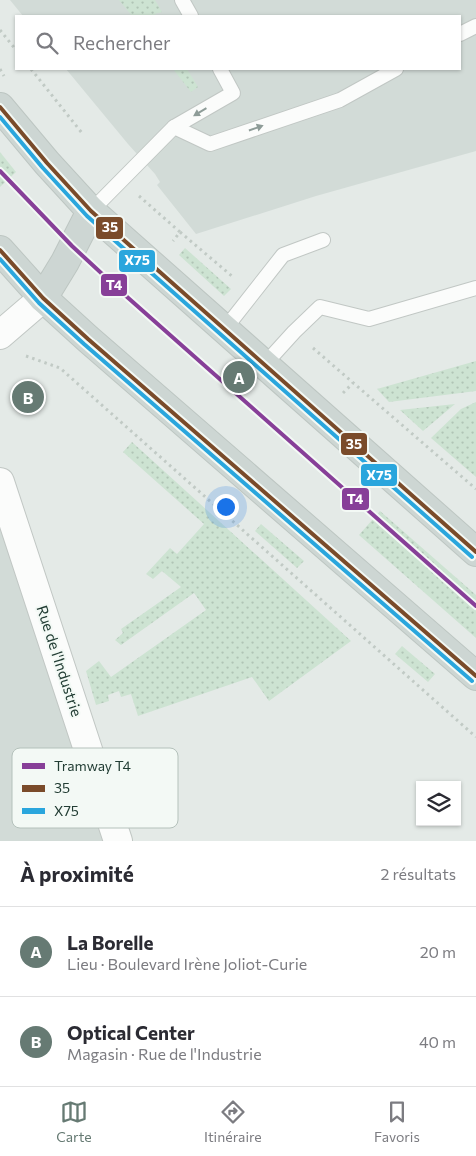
<!DOCTYPE html>
<html lang="fr">
<meta charset="utf-8">
<style>
body{margin:0;font-family:Commissioner,sans-serif;background:#f7f7f7;color:#2b2b33}
.controls{position:absolute;right:15px;bottom:15px;display:grid;overflow:hidden;border-radius:0px;box-shadow:0 1px 4px #0004}
.controls button{width:45px;height:45px;display:grid;place-items:center;padding:0;border:0;border-bottom:1px solid #e1e1e2;background:#fff;color:#2b2b33;font:25px sans-serif}
.you{position:absolute;left:225px;top:506px;width:18px;height:18px;margin:-12px;border:4px solid #fff;border-radius:50%;background:#1a73e8;box-shadow:0 0 0 8px #1a73e833}
.badge{display:grid;place-items:center;width:32px;height:32px;border-radius:50%;background:#667a73;color:#fff;font-size:16px;font-weight:700}
.pin{position:absolute;translate:-50% -50%;border:2px solid #fff;box-shadow:0 1px 5px #0006}
.list{margin:0;padding:0;list-style:none}
h2{display:flex;justify-content:space-between;align-items:center;height:65px;margin:0;padding:0 20px;font-size:21px}
h2 small{font-size:16px;font-weight:400;color:#7c7c81}
.list li{display:grid;grid-template-columns:32px 1fr auto;gap:15px;align-items:center;box-sizing:border-box;height:90px;padding:0 20px;border-top:1px solid #e1e1e2}
.list b{display:block;font-size:19px;white-space:nowrap}
.list p{margin:0;font-size:16px;white-space:nowrap;color:#7c7c81}
.list em{font-size:16px;font-style:normal;color:#7c7c81}
.icon{flex:none;width:28px;height:28px;fill:none;stroke:currentColor;stroke-width:2;stroke-linecap:round;stroke-linejoin:round}
.map{position:relative;flex:none;width:476px;height:841px;overflow:hidden}
.search{position:absolute;background:#fff;box-shadow:0 1px 4px #0004;left:15px;right:15px;top:15px;height:55px;display:flex;align-items:center;gap:12px;box-sizing:border-box;padding:0 18px;border-radius:0px;color:#7c7c81;font-size:19px}
.sheet{height:245px;background:#fff}
nav{display:flex;justify-content:space-around;align-items:center;box-sizing:border-box;height:70px;border-top:1px solid #e1e1e2;background:#fff;font-size:14px;color:#7c7c81}
nav a{display:grid;justify-items:center;gap:2px}
nav .on{color:#667a73}
.map>svg:first-child{display:block}
</style>
<div class="map">
<svg width="476" height="841" viewBox="0 0 476 841">
<defs>
<pattern id="grass-dots" width="8" height="8" patternUnits="userSpaceOnUse" patternTransform="scale(1.25)"><rect width="8" height="8" fill="#cde3d2"/><path d="M2 2h.1M6 6h.1" fill="none" stroke="#b0c4b5" stroke-width="1.8" stroke-linecap="round"/></pattern>
</defs>
<rect width="100%" height="100%" fill="#e4eae7"/>
<g fill="#d2dbd7">
<path d="M 10,0 L 476,0 L 476,151 L 316,196 L 196,234 L 157,185 L 160,182 L 155,174 L 128,144 L 66,69 L 460,69 L 460,16 L 23,16 Z"/>
<path d="M 0,504 L 112,841 L 0,841 Z"/>
</g>
<g fill="url(#grass-dots)">
<path d="M 119,0 L 155,0 L 162,12 L 155,14 L 156,16 L 132,16 Z"/>
<path d="M 173,69 L 187,69 L 198,87 L 191,92 Z"/>
<path d="M 0,152 L 16,172 L 0,187 Z"/>
<path d="M 185,248 L 231,289 L 224,296 L 179,255 Z"/>
<path d="M 476,361 L 476,391 L 389,402 L 377,389 Z"/>
<path d="M 476,402 L 476,477 L 431,438 L 461,409 Z"/>
<path d="M 455,404 L 423,431 L 400,410 Z"/>
<path d="M 132,442 L 351,641 L 269,701 L 252,677 L 138,716 L 131,694 L 121,697 L 119,691 L 108,695 L 109,701 L 96,705 L 86,671 L 99,661 L 111,677 L 206,610 L 194,593 L 121,645 L 115,640 L 123,633 L 121,629 L 181,587 L 162,571 L 153,579 L 146,574 L 170,548 L 177,554 L 204,524 L 123,452 Z"/>
<path d="M 380,511 L 476,595 L 476,638 L 359,535 Z"/>
<path d="M 261,524 L 304,561 L 297,568 L 255,531 Z"/>
<path d="M 402,646 L 435,674 L 428,682 L 395,654 Z"/>
</g>
<g fill="none" stroke-linecap="round" stroke-linejoin="round">
<g stroke="#c1c7c4" stroke-width="16">
<g id="service">
<path d="M 182,0 L 191,16"/>
<path d="M 460,34 L 476,26"/>
<path d="M 174,127 L 233,93 L 220,69"/>
<path d="M 91,211 L 174,127 L 210,144 L 340,100 L 396,69"/>
<path d="M 224,330 L 283,255 L 323,240"/>
<path d="M 264,365 L 294,332 L 320,307 L 369,319 L 476,288"/>
</g>
</g>
<g stroke="#c1c7c4" stroke-width="30">
<g id="minor">
<path d="M 0,335 L 43,298"/>
<path d="M 0,482 L 118,841"/>
</g>
</g>
<g stroke="#bdc6c2" stroke-width="30">
<g id="primary">
<path d="M 0,107 L 47,163 L 91,211 L 476,552"/>
<path d="M 0,250 L 43,298 L 88,339 L 476,676"/>
<path d="M 43,298 L 65,262 L 91,211"/>
</g>
</g>
<g stroke="#c1cac5" stroke-width="3" stroke-dasharray="2.5 4" stroke-linecap="butt">
<path d="M 0,30 L 16,50"/>
<path d="M 0,69 L 4,76"/>
<path d="M 31,69 L 82,133"/>
<path d="M 139,196 L 180,232 L 173,241"/>
<path d="M 180,232 L 233,277"/>
<path d="M 313,348 L 476,489"/>
<path d="M 26,356 L 60,368 L 476,737"/>
<path d="M 343,393 L 353,383"/>
</g>
<use href="#service" stroke="#fbfcfb" stroke-width="14"/>
<use href="#minor" stroke="#fbfcfb" stroke-width="28"/>
<use href="#primary" stroke="#cdd6d3" stroke-width="28"/>
<g stroke="#f3f9f5" stroke-width="8">
<g id="bus-1">
<path d="M 0,107 L 47,163 L 91,211 L 476,552"/>
<path d="M 0,250 L 43,298 L 88,339 L 476,676"/>
</g>
</g>
<g stroke="#f3f9f5" stroke-width="8">
<g id="bus-2">
<path d="M 0,117 L 42,167 L 87,216 L 472,557"/>
<path d="M 0,259 L 39,303 L 84,344 L 472,681"/>
</g>
</g>
<use href="#bus-1" stroke="#7a4b2a" stroke-width="4"/>
<use href="#bus-2" stroke="#2aa6dd" stroke-width="4"/>
<g stroke="#f3f9f5" stroke-width="8">
<path id="tram-1" d="M 0,171 L 72,246 L 126,296 L 476,606"/>
</g>
<use href="#tram-1" stroke="#873f98" stroke-width="4"/>
</g>
<defs><path id="oneway-solid" d="M-6-.8H1V-3.2L6.5 0L1 3.2V.8H-6Z" transform="scale(1.25)"/></defs>
<g fill="#8e9c98">
<use href="#oneway-solid" transform="translate(200 112) rotate(149)"/>
<use href="#oneway-solid" transform="translate(256 128) rotate(-19)"/>
</g>
<g text-anchor="middle" stroke-width="4" stroke-linejoin="round" paint-order="stroke">
<g font-size="15" fill="#223d34" stroke="#f3f9f5">
<text transform="translate(59 661) rotate(72)" y="5">Rue de l'Industrie</text>
</g>
</g>
<rect x="12" y="748" width="166" height="80" rx="8" fill="#f3f9f5" stroke="#b4c1bb" stroke-width="1"/>
<rect x="22" y="763" width="23" height="6" fill="#873f98"/>
<rect x="22" y="785" width="23" height="7" fill="#7a4b2a"/>
<rect x="22" y="808" width="23" height="6" fill="#2aa6dd"/>
<g font-size="14" fill="#223d34">
<text x="54" y="771">Tramway T4</text>
<text x="54" y="793">35</text>
<text x="54" y="816">X75</text>
</g>
<g stroke="#f3f9f5" stroke-width="2">
<rect x="95" y="216" width="29" height="24" rx="5" fill="#7a4b2a"/>
<rect x="118" y="249" width="38" height="24" rx="5" fill="#2aa6dd"/>
<rect x="100" y="273" width="28" height="24" rx="5" fill="#873f98"/>
<rect x="340" y="432" width="28" height="24" rx="5" fill="#7a4b2a"/>
<rect x="360" y="463" width="38" height="24" rx="5" fill="#2aa6dd"/>
<rect x="341" y="487" width="29" height="24" rx="5" fill="#873f98"/>
</g>
<g font-size="14" text-anchor="middle" font-weight="bold" fill="#fff">
<text x="110" y="232">35</text>
<text x="137" y="265">X75</text>
<text x="114" y="290">T4</text>
<text x="354" y="449">35</text>
<text x="379" y="480">X75</text>
<text x="355" y="504">T4</text>
</g>
</svg>
<div class="controls">
<button><svg class="icon" aria-label="layers" viewBox="0 0 24 24"><path d="M12 4l9 5-9 5-9-5zM3 14l9 5 9-5"/></svg></button>
</div>
<div class="you"></div>
<div class="pin badge" style="left:239px;top:377px">A</div>
<div class="pin badge" style="left:28px;top:397px">B</div>
<div class="search"><svg class="icon" aria-label="search" viewBox="0 0 24 24"><circle cx="10" cy="10" r="6"/><path d="M15 15l6 6"/></svg>Rechercher</div>
</div>
<section class="sheet">
<h2>À proximité<small>2 résultats</small></h2>
<ul class="list">
<li><span class="badge">A</span><div><b>La Borelle</b><p>Lieu · Boulevard Irène Joliot-Curie</p></div><em>20 m</em></li>
<li><span class="badge">B</span><div><b>Optical Center</b><p>Magasin · Rue de l'Industrie</p></div><em>40 m</em></li>
</ul>
</section>
<nav>
<a class="on"><svg class="icon" aria-label="map" viewBox="0 0 24 24"><path d="M3 6l6-2 6 2 6-2v14l-6 2-6-2-6 2zM9 4v14M15 6v14"/></svg>Carte</a>
<a><svg class="icon" aria-label="directions" viewBox="0 0 24 24"><path d="M12 3l9 9-9 9-9-9zM9 14v-3h6M13 9l2 2-2 2"/></svg>Itinéraire</a>
<a><svg class="icon" aria-label="saved" viewBox="0 0 24 24"><path d="M7 4h10v16l-5-4-5 4z"/></svg>Favoris</a>
</nav>
